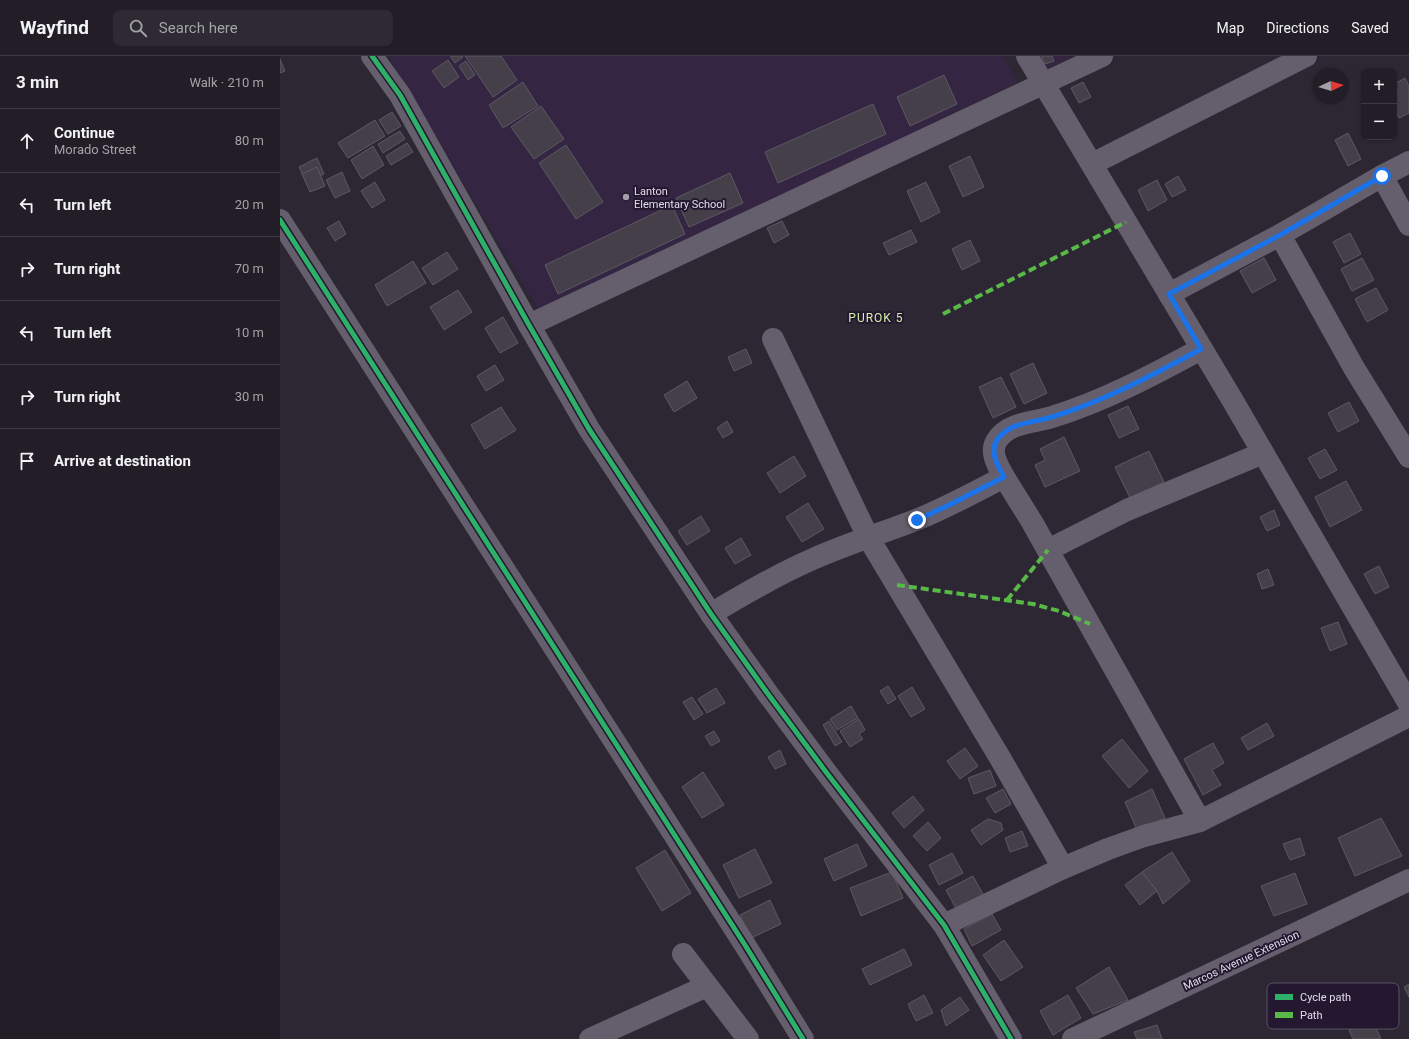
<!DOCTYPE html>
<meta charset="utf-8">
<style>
body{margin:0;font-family:Roboto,sans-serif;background:#2e2a33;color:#f1f3f6}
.controls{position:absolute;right:12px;top:12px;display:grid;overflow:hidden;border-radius:8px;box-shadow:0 1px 3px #0004}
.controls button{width:36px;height:36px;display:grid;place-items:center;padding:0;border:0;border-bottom:1px solid #3f3b44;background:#221d27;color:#f1f3f6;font:20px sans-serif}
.compass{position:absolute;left:1033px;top:12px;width:36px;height:36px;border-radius:50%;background:#221d27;box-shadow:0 1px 3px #0004;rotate:86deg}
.stop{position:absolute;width:12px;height:12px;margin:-9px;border:3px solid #1a73e8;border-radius:50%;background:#fff}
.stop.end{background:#1a73e8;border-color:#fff;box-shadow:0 1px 4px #0008}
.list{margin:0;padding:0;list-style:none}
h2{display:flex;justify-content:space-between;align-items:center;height:52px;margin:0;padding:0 16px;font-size:17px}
h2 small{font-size:13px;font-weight:400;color:#a2a2a7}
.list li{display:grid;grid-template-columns:26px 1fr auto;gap:12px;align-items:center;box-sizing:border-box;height:64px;padding:0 16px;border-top:1px solid #3f3b44}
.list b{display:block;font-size:15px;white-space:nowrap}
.list p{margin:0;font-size:13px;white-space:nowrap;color:#a2a2a7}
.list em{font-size:13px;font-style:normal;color:#a2a2a7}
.icon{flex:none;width:22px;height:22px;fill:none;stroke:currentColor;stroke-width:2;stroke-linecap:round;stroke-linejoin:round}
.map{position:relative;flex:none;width:1129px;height:983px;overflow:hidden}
header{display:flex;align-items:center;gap:24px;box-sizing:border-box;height:56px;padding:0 20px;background:#221d27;border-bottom:1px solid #3f3b44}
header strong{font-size:19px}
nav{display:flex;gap:22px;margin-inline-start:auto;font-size:14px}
.search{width:280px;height:36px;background:#2e2a33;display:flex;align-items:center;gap:10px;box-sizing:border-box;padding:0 14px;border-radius:8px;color:#a2a2a7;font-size:15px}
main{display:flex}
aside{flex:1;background:#221d27}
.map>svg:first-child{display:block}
</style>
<header>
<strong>Wayfind</strong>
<div class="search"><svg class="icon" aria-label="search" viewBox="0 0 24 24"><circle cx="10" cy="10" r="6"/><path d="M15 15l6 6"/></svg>Search here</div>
<nav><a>Map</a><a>Directions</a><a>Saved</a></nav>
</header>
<main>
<aside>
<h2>3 min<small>Walk · 210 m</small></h2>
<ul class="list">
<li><svg class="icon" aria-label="ahead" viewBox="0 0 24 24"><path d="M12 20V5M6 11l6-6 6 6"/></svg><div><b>Continue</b><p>Morado Street</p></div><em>80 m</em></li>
<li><svg class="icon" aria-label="left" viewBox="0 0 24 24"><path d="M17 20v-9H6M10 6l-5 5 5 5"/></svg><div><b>Turn left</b></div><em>20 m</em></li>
<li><svg class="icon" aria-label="right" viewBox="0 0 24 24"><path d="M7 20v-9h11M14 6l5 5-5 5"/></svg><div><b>Turn right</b></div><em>70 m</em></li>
<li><svg class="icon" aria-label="left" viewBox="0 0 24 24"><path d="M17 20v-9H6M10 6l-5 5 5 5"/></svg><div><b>Turn left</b></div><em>10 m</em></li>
<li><svg class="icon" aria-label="right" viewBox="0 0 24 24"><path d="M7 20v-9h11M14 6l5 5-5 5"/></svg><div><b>Turn right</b></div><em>30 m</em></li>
<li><svg class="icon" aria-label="arrive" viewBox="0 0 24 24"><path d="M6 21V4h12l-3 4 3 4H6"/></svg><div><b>Arrive at destination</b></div></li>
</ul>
</aside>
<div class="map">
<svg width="1129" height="983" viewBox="0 0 1129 983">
<rect width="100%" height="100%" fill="#2d2734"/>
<g fill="#342643">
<path d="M 108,0 L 722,0 L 738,26 L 260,256 Z"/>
<path d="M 760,0 L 793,0 L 767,13 Z"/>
</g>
<g fill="#443f49" stroke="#5d5863">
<path d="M 170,0 L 182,0 L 183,1 L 175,7 Z"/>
<path d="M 185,0 L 221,0 L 237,24 L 213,41 Z"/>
<path d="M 761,0 L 772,0 L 774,5 L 765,8 Z"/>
<path d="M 0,3 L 5,15 L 0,17 Z"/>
<path d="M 168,4 L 179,21 L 164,32 L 152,15 Z"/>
<path d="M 186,5 L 195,19 L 188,24 L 179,10 Z"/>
<path d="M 664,19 L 677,48 L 630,70 L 617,41 Z"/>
<path d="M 1125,22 L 1129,30 L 1129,57 L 1119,62 L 1114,52 L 1114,28 Z"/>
<path d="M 243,26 L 258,50 L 223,72 L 209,49 Z"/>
<path d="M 803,26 L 811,41 L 799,47 L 791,32 Z"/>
<path d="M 593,48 L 606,78 L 498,127 L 485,96 Z"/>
<path d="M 261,50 L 284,83 L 254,103 L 231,71 Z"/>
<path d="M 112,56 L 121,70 L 108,78 L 99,64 Z"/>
<path d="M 95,64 L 105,80 L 68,102 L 58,87 Z"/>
<path d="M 120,75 L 125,83 L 103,97 L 98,88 Z"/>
<path d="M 1068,77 L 1081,103 L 1068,110 L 1055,84 Z"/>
<path d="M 127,87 L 133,96 L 111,109 L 106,100 Z"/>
<path d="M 286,89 L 323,146 L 296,163 L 259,107 Z"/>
<path d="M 93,90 L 104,109 L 82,123 L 71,104 Z"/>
<path d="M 690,100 L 704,131 L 683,141 L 669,110 Z"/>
<path d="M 37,102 L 44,118 L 26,126 L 19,111 Z"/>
<path d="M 37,111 L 45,130 L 30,136 L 22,118 Z"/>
<path d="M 62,116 L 70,135 L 55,142 L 46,124 Z"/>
<path d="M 450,117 L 463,147 L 409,171 L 396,142 Z"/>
<path d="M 898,120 L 906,134 L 892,141 L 885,128 Z"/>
<path d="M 877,124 L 887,144 L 868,155 L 858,134 Z"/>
<path d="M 95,126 L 105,144 L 92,152 L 81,135 Z"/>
<path d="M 646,126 L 660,156 L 641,166 L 627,135 Z"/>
<path d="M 392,149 L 405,178 L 278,238 L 265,209 Z"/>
<path d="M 59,165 L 66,178 L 55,185 L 47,172 Z"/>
<path d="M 502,165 L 509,179 L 494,187 L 487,172 Z"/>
<path d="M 631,174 L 637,186 L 609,199 L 603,187 Z"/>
<path d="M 1070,177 L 1081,198 L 1064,207 L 1053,186 Z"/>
<path d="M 690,184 L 700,205 L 682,214 L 672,193 Z"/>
<path d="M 167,196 L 178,213 L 153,229 L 142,212 Z"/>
<path d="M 984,202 L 996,224 L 972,237 L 960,215 Z"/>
<path d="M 1082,202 L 1094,224 L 1072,235 L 1061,213 Z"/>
<path d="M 133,205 L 146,227 L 107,250 L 95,229 Z"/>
<path d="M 1096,232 L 1108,254 L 1087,266 L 1075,243 Z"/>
<path d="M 178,234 L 192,256 L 164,274 L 150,251 Z"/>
<path d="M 223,261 L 238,287 L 220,297 L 205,272 Z"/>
<path d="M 466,293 L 472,307 L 454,315 L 448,301 Z"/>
<path d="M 753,307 L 767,337 L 744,348 L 730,318 Z"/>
<path d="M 215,309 L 224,324 L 206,335 L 197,320 Z"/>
<path d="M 721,321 L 736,351 L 713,362 L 699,331 Z"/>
<path d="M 407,325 L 417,342 L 394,356 L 384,339 Z"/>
<path d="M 1069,346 L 1079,365 L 1058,376 L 1048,357 Z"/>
<path d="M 848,350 L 859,373 L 839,382 L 828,359 Z"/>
<path d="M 221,351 L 236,374 L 205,393 L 191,369 Z"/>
<path d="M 447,365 L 453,376 L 443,382 L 437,372 Z"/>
<path d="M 784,381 L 800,415 L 765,431 L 755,409 L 765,404 L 760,393 Z"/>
<path d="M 1045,393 L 1057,414 L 1040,423 L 1028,402 Z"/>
<path d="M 869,395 L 884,426 L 850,442 L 835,411 Z"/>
<path d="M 514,400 L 526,420 L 500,437 L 487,417 Z"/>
<path d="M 1066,425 L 1082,454 L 1050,471 L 1035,441 Z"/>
<path d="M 528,447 L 544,473 L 522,486 L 506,461 Z"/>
<path d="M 994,454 L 1000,469 L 987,475 L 980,461 Z"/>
<path d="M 421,460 L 430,475 L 407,489 L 398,475 Z"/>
<path d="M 461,482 L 471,499 L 455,508 L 445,492 Z"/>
<path d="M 1099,510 L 1109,531 L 1095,538 L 1084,518 Z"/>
<path d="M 988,513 L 994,529 L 982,533 L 977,518 Z"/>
<path d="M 1058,566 L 1067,588 L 1050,595 L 1041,572 Z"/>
<path d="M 608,630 L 616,643 L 608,648 L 600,635 Z"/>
<path d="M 632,631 L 645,653 L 631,661 L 618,640 Z"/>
<path d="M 436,632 L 445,647 L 427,657 L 418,643 Z"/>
<path d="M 412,641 L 423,658 L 414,664 L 403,646 Z"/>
<path d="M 571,650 L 578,662 L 557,674 L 550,663 Z"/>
<path d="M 579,663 L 585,674 L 579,678 L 583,683 L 570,691 L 560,675 Z"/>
<path d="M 549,665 L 562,686 L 555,690 L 543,669 Z"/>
<path d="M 987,667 L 994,680 L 968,694 L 961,682 Z"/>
<path d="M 434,675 L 440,685 L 431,690 L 425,680 Z"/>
<path d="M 842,683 L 868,715 L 849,732 L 822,700 Z"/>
<path d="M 933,687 L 944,707 L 932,714 L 941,729 L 923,739 L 904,703 Z"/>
<path d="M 685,692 L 698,710 L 680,723 L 667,705 Z"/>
<path d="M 500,694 L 506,708 L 495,713 L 488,701 Z"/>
<path d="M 710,714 L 716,730 L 694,738 L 688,722 Z"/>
<path d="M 423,716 L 444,749 L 422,762 L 402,731 Z"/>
<path d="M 723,733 L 731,748 L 715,757 L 706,742 Z"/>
<path d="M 872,733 L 885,762 L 857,774 L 845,746 Z"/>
<path d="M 633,740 L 644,754 L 624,772 L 612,757 Z"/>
<path d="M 1101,762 L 1122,800 L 1075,820 L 1058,782 Z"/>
<path d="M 708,763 L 721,767 L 723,774 L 701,789 L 691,774 Z"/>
<path d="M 648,766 L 661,782 L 647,795 L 633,780 Z"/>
<path d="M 742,775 L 748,790 L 730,796 L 725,782 Z"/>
<path d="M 1020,782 L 1025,799 L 1010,804 L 1003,788 Z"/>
<path d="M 577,788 L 587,810 L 554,825 L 544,803 Z"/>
<path d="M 475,793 L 492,827 L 459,842 L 443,809 Z"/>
<path d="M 385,794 L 411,837 L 382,855 L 356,812 Z"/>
<path d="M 892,796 L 910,825 L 883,848 L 877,835 L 862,816 Z"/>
<path d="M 672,797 L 683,817 L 659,829 L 649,809 Z"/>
<path d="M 612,816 L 623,842 L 581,860 L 570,832 Z"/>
<path d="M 862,816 L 877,835 L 860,849 L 845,829 Z"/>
<path d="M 1015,817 L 1027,848 L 994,860 L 981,830 Z"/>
<path d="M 693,820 L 704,840 L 677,854 L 666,834 Z"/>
<path d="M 490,844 L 501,868 L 471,882 L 460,859 Z"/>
<path d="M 712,858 L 721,874 L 692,890 L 684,873 Z"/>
<path d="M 724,884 L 743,911 L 721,925 L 703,899 Z"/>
<path d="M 624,893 L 632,909 L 590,929 L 582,913 Z"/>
<path d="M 829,911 L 848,944 L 813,958 L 796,932 Z"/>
<path d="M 1129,928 L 1129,941 L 1124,931 Z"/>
<path d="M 644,939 L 653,957 L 636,965 L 628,948 Z"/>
<path d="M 788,939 L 801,962 L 773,979 L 760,955 Z"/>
<path d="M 680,941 L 689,954 L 666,970 L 661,954 Z"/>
<path d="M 1092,963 L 1101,983 L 1073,983 L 1069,974 Z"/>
<path d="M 877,969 L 882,983 L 857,983 L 854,976 Z"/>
</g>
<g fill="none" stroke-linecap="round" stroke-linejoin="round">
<g stroke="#655e6d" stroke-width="22">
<path d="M 92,0 L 120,39 L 249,269 L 309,373 L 431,558 L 488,638 L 546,716 L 664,869 L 731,983"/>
<path d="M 747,0 L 953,345 L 1129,648"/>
<path d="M 812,108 L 1026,0"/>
<path d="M 1102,120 L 1129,169"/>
<path d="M 0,164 L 465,889 L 523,983"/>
<path d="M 1000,179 L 1074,312 L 1129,401"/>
<path d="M 889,238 L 1000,179 L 1102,120 L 1129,106"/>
<path d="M 249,269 L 822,0"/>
<path d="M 493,283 L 588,481 L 723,707 L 783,812 L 664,869"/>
<path d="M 724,421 C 718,410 709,396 717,384 C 729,366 753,367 772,361 C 824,345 873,319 921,293"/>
<path d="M 768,494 L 847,454 L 983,397"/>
<path d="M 431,558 C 464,538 498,518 533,503 C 567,488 602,477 636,464 C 666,452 695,436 724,421 L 752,466 L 920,765"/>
<path d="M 783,812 L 828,793 L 864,780 L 920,765 L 1129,660"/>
<path d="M 403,898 L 468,983"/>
<path d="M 310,983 L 427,930"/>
</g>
<path stroke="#655e6d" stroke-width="22" d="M 793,983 L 1129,824"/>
<g stroke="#58b947" stroke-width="4" stroke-dasharray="8 4" stroke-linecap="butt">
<path d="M 663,258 L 846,166"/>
<path d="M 617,529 L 753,548 L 779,555 L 810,568"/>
<path d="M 727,544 L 768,494"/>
</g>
<g stroke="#23182f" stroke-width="8">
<g id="cycleway">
<path d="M 92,0 L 120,39 L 249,269 L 309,373 L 431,558 L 488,638 L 546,716 L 664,869 L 731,983"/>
<path d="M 0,164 L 465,889 L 523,983"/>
</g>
</g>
<use href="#cycleway" stroke="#2db169" stroke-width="5"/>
</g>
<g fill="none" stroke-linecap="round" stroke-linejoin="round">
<path stroke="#1a73e8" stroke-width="5" d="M 637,464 L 669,449 L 724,421 C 718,410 709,396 717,384 C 729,366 753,367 772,361 C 824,345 873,319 921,293 L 889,238 L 1000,179 L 1102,120"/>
</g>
<circle fill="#a39cab" stroke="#23182f" stroke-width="1.5" cx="346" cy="141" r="4"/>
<g text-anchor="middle" stroke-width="4" stroke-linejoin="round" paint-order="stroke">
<g font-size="11" fill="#e2dbeb" stroke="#23182f" text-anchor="start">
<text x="354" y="139">Lanton<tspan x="354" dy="13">Elementary School</tspan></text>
</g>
<g font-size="11" fill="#e2dbeb" stroke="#23182f">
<text transform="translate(961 904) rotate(-25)" y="4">Marcos Avenue Extension</text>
</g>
<g font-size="12" letter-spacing="1" fill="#d3f0a6" stroke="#23182f">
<text x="596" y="266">PUROK 5</text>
</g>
</g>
<rect x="987" y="927" width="132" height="46" rx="6" fill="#23182f" stroke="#5c5267" stroke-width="1"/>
<rect x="995" y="938" width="18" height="6" fill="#2db169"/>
<rect x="995" y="956" width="18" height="6" fill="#58b947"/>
<g font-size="11" fill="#e2dbeb">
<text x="1020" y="945">Cycle path</text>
<text x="1020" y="963">Path</text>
</g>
</svg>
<div class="controls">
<button>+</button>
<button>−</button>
</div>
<svg class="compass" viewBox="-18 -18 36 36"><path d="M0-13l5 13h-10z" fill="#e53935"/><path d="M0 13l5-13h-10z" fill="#a2a2a7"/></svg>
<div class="stop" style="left:1102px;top:120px"></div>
<div class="stop end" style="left:637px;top:464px"></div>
</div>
</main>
